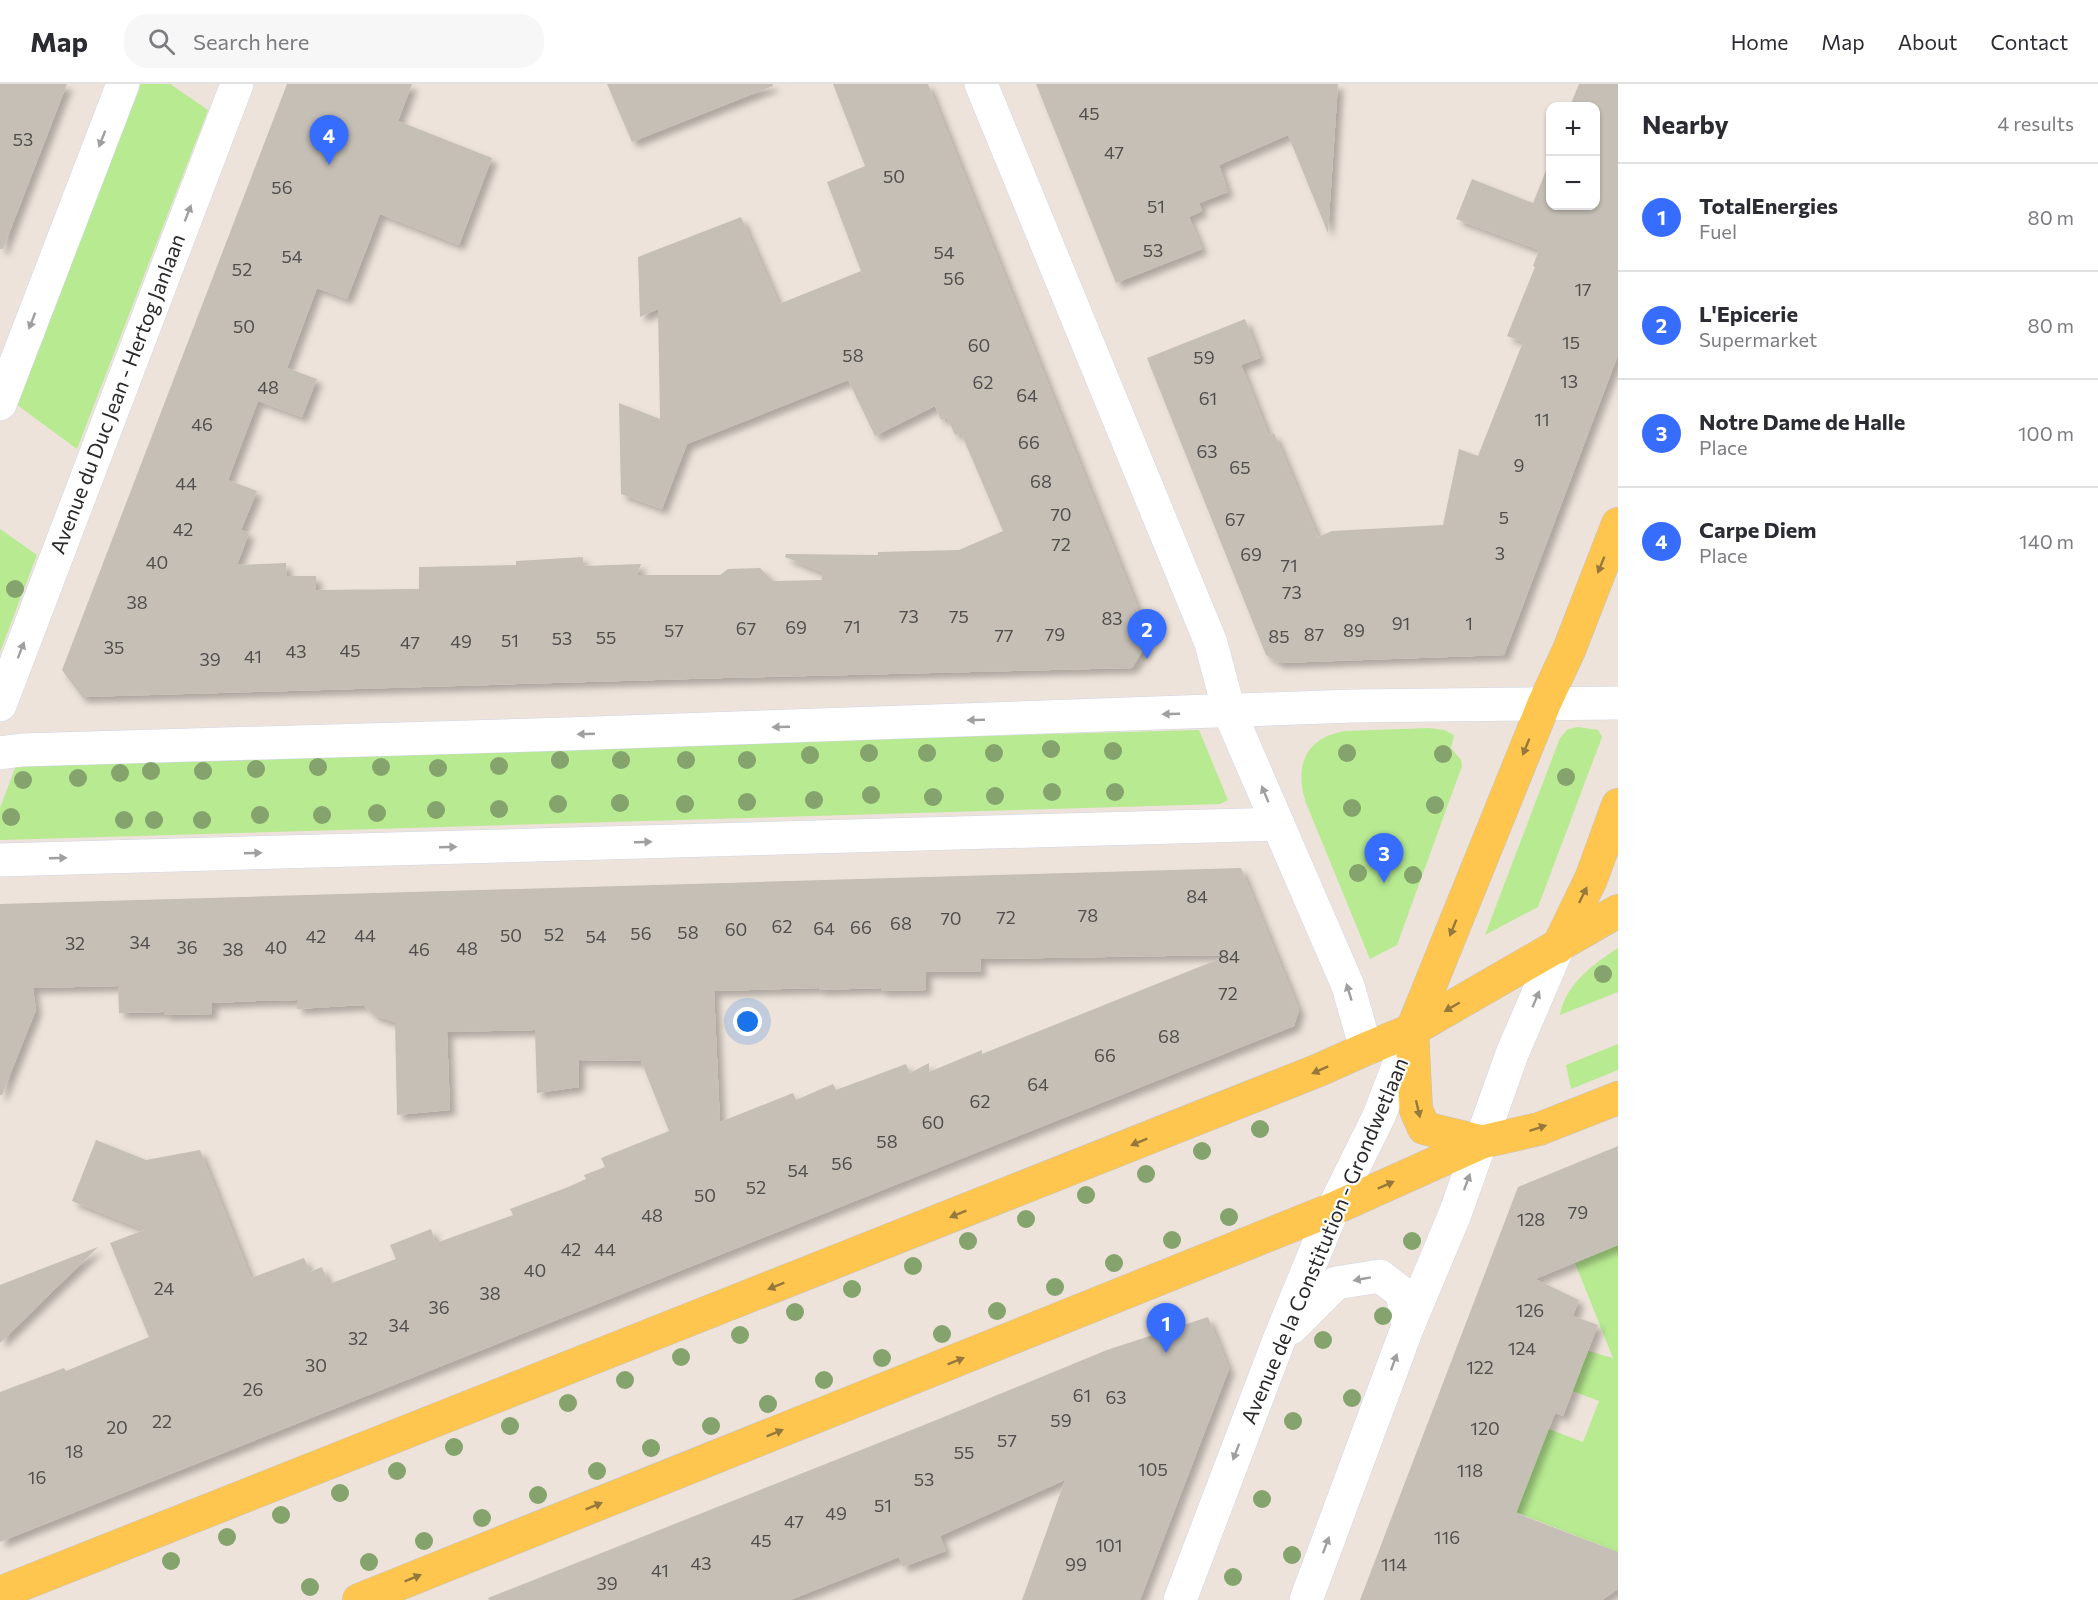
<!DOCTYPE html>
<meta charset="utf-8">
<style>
body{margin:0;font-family:Commissioner,sans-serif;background:#f7f7f7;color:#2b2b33}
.controls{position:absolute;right:18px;top:18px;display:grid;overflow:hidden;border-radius:12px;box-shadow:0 2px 4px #0004}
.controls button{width:54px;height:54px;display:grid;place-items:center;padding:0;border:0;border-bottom:2px solid #e1e1e2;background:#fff;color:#2b2b33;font:30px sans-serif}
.you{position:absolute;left:748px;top:938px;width:21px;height:21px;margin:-15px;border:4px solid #fff;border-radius:50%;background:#1a73e8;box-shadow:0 0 0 9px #1a73e833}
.badge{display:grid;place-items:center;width:39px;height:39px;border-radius:50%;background:#366dff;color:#fff;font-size:20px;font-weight:700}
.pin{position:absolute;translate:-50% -50px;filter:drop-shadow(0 2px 3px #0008)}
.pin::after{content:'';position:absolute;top:32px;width:21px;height:18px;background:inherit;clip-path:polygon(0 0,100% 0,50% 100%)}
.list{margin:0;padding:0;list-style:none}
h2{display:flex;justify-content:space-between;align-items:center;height:78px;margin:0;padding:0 24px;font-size:26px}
h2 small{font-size:20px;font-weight:400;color:#7c7c81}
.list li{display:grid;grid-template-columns:39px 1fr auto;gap:18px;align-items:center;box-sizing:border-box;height:108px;padding:0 24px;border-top:2px solid #e1e1e2}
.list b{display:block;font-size:22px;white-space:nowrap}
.list p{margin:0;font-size:20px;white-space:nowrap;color:#7c7c81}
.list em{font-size:20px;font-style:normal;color:#7c7c81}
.icon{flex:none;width:33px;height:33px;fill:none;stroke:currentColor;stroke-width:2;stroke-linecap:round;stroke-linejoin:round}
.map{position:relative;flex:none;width:1618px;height:1516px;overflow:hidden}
header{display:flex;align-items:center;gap:36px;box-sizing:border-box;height:84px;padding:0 30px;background:#fff;border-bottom:2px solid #e1e1e2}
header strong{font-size:28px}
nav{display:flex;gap:33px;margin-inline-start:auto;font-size:21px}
.search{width:420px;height:54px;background:#f7f7f7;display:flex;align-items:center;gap:15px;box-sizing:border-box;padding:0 21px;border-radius:24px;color:#7c7c81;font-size:22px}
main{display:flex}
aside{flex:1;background:#fff}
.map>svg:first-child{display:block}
</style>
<header>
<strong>Map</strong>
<div class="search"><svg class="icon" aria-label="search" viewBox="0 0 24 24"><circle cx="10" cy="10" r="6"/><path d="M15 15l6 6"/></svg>Search here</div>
<nav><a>Home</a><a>Map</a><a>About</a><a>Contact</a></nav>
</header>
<main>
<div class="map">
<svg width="1618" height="1516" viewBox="0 0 1618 1516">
<defs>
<filter id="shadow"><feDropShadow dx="5.5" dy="5.5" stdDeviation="3" flood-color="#0004"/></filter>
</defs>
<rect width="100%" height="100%" fill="#ede3da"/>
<g fill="#b7ea91">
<path d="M 139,0 L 170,0 L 208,26 L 77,365 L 16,320 Z"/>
<path d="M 0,445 L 37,471 L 0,568 Z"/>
<path d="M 1578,643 L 1598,646 L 1602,653 L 1538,823 L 1485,851 L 1560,654 L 1568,645 Z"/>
<path d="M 1429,644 L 1444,646 L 1454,651 L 1451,664 L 1461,676 L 1462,682 L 1397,861 L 1370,875 L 1306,719 C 1294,682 1305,654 1345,647 Z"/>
<path d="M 1199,646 L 1228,716 L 1220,720 L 0,756 L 0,724 L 17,679 Z"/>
<path d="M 1618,864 L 1618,908 L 1560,931 C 1565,900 1594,880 1618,864 Z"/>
<path d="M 1618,960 L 1618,986 L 1571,1005 L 1566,981 Z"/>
<path d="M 1618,1161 L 1618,1468 L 1516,1428 L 1546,1344 L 1583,1358 L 1599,1317 L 1572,1307 L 1588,1267 L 1613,1274 L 1575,1179 Z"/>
</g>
<g fill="#c5bfb6" fill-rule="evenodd" filter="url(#shadow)">
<path d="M 0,0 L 67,0 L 3,165 L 0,165 Z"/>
<path d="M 287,0 L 412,0 L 398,37 L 492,74 L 459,161 L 380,130 L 347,215 L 317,204 L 287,284 L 317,295 L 302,333 L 258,317 L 228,396 L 257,407 L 241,446 L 249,449 L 237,481 L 286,479 L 287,492 L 316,492 L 316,506 L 419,505 L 419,483 L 516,481 L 516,477 L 583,473 L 583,482 L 641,480 L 637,491 L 720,491 L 728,485 L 760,484 L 773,497 L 822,496 L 822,488 L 785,473 L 786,470 L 878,471 L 878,468 L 959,466 L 1003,447 L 961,349 L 955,351 L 947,333 L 941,336 L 935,322 L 875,352 L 848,296 L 687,360 L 662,425 L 621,410 L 619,319 L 660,335 L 658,225 L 640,233 L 638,173 L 741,133 L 779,220 L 861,187 L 827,98 L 865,82 L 833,0 L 928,0 L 1150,555 L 1132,584 L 724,594 L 82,613 L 62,586 Z"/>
<path d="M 607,0 L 773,0 L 773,2 L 632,58 Z"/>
<path d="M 1036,0 L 1338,0 L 1328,149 L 1288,51 L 1219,81 L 1228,108 L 1199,119 L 1202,127 L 1189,133 L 1202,165 L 1116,199 Z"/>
<path d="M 1579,0 L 1618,0 L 1618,271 L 1504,571 L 1279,579 L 1266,571 L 1147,274 L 1245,235 L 1260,274 L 1241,281 L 1269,352 L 1274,349 L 1318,453 L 1332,447 L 1443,441 L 1459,365 L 1478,372 L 1523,258 L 1507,252 L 1535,183 L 1533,182 L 1539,166 L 1456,135 L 1472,95 L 1533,119 L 1551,74 L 1551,122 L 1596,122 L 1596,22 L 1570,22 Z"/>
<path d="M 1241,784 L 1299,926 L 1294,942 L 0,1458 L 0,1308 L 64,1284 L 66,1287 L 149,1253 L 110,1159 L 144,1146 L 72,1117 L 96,1056 L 146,1076 L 200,1066 L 251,1194 L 304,1174 L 310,1188 L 322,1183 L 329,1200 L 396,1175 L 390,1161 L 431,1145 L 436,1159 L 513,1131 L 510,1125 L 568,1103 L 586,1095 L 584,1091 L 605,1083 L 601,1074 L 669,1047 L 641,977 L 579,976 L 579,1003 L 537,1009 L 535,946 L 447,948 L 450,1026 L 397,1031 L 395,938 L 375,932 L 363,921 L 297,925 L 297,916 L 257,917 L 212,919 L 212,930 L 164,931 L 164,928 L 119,929 L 118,902 L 33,904 L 36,926 L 2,1011 L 0,1011 L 0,820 ZM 1229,871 L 982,970 L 982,966 L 929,988 L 929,979 L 910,989 L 906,980 L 836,1006 L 833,1000 L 796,1016 L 793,1009 L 720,1038 L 714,907 L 819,904 L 819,906 L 881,904 L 881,907 L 926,906 L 926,888 L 981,888 L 980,875 Z"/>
<path d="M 1618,1062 L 1618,1161 L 1535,1195 L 1579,1216 L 1573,1232 L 1598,1241 L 1563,1332 L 1555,1329 L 1516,1429 L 1618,1468 L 1618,1505 L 1602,1516 L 1360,1516 L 1518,1103 Z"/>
<path d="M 98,1163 L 0,1259 L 0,1201 Z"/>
<path d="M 1208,1233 L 1229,1285 L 1140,1516 L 1022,1516 L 1065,1396 L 940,1452 L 946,1467 L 903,1483 L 899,1473 L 790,1516 L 489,1516 L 488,1514 L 929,1339 L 1107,1266 Z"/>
</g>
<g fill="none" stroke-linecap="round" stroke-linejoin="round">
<g stroke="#cfd5e4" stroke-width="34">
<g id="minor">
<path d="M 981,0 L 1211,559 L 1229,627 L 1348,902 L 1366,965"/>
<path d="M 0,320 L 123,0"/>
<path d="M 0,621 L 237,0"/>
<path d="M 0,669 L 22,666 L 566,650 L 1353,622 L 1618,619"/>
<path d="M 0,776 L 1278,740"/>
<path d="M 1291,1244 L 1336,1199 L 1380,1192 L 1402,1209 L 1408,1242"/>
<path d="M 1180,1516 L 1279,1256 L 1333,1125 L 1379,1032 L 1412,946"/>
<path d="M 1306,1516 L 1408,1242 L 1455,1130 L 1512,970 L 1558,863"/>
</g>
</g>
<g stroke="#c3c3c3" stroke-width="34">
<g id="major">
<path d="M 1558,863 L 1591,795 L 1618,721"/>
<path d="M 1482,1058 L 1424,1044 L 1416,1026 L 1412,946 L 1544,620 L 1569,566 L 1618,440"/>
<path d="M 0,1509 L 1319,986 L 1366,965 L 1412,946 L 1618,827"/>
<path d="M 359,1516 L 1333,1125 L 1482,1058 L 1539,1045 L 1618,1014"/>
</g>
</g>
<use href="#minor" stroke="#fff" stroke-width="33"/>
<use href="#major" stroke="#fec64f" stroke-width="33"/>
</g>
<g fill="#84a36d">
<circle cx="15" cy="505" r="9"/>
<circle cx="1051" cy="665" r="9"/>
<circle cx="1113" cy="667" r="9"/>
<circle cx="869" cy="669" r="9"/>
<circle cx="927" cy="669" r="9"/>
<circle cx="994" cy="669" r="9"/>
<circle cx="1347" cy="669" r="9"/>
<circle cx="1443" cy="670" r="9"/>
<circle cx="810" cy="671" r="9"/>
<circle cx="560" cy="676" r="9"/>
<circle cx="621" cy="676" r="9"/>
<circle cx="686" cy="676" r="9"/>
<circle cx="747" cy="676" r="9"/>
<circle cx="499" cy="682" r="9"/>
<circle cx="318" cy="683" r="9"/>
<circle cx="381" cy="683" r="9"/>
<circle cx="438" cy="684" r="9"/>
<circle cx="256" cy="685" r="9"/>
<circle cx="151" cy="687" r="9"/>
<circle cx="203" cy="687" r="9"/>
<circle cx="120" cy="689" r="9"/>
<circle cx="1566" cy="693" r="9"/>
<circle cx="78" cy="694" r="9"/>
<circle cx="23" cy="696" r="9"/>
<circle cx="1052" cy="708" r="9"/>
<circle cx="1115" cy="708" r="9"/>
<circle cx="871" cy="711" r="9"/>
<circle cx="995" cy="712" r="9"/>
<circle cx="933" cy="713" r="9"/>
<circle cx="814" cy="716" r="9"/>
<circle cx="747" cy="718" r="9"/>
<circle cx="620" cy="719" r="9"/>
<circle cx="558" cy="720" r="9"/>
<circle cx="685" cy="720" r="9"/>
<circle cx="1435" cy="721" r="9"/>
<circle cx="1352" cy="724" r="9"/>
<circle cx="499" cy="725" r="9"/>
<circle cx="436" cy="726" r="9"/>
<circle cx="377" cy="729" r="9"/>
<circle cx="260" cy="731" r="9"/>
<circle cx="322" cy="731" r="9"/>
<circle cx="11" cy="733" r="9"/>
<circle cx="124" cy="736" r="9"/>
<circle cx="154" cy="736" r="9"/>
<circle cx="202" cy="736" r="9"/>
<circle cx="1358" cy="789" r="9"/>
<circle cx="1413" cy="791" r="9"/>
<circle cx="1603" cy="890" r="9"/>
<circle cx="1260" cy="1045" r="9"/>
<circle cx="1202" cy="1067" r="9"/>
<circle cx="1146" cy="1090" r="9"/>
<circle cx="1086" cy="1111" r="9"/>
<circle cx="1229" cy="1133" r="9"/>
<circle cx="1026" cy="1135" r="9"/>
<circle cx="1172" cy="1156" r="9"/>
<circle cx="968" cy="1157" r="9"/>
<circle cx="1412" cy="1157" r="9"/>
<circle cx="1114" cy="1179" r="9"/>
<circle cx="913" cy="1182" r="9"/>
<circle cx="1055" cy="1203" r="9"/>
<circle cx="852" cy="1205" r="9"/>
<circle cx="997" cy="1227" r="9"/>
<circle cx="795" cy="1228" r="9"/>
<circle cx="1383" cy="1232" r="9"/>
<circle cx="942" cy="1250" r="9"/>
<circle cx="740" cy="1251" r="9"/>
<circle cx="1323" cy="1256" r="9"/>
<circle cx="681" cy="1273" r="9"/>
<circle cx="882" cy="1274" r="9"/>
<circle cx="625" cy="1296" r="9"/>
<circle cx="824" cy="1296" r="9"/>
<circle cx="1352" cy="1314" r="9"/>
<circle cx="568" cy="1319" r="9"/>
<circle cx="768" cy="1320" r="9"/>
<circle cx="1293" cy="1337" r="9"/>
<circle cx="510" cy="1342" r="9"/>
<circle cx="711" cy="1342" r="9"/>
<circle cx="454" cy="1363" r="9"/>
<circle cx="651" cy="1364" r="9"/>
<circle cx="397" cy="1387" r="9"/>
<circle cx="597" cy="1387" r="9"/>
<circle cx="340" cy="1409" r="9"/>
<circle cx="538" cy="1411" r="9"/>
<circle cx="1262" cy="1415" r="9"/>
<circle cx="281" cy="1431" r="9"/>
<circle cx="482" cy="1434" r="9"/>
<circle cx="227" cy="1453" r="9"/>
<circle cx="424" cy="1457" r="9"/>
<circle cx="1292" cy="1471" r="9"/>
<circle cx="171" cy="1477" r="9"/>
<circle cx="369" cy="1478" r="9"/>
<circle cx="1233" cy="1493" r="9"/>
<circle cx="310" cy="1503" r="9"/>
</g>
<defs><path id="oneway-solid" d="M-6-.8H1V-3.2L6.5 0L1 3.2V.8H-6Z" transform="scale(1.5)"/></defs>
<g fill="#9f9f9f">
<use href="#oneway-solid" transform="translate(102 55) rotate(111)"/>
<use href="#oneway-solid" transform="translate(188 129) rotate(-69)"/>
<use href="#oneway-solid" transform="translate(32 237) rotate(111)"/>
<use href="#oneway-solid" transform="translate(21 566) rotate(-69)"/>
<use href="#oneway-solid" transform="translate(1171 630) rotate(178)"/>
<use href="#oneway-solid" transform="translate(976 636) rotate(178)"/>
<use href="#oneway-solid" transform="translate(781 643) rotate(178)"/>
<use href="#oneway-solid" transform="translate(586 650) rotate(178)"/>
<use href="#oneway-solid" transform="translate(1265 710) rotate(-113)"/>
<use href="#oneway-solid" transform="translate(643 758) rotate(-2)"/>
<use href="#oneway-solid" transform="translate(448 763) rotate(-2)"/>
<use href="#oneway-solid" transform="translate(253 769) rotate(-2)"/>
<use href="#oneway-solid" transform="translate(58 774) rotate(-2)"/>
<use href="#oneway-solid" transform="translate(1349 908) rotate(-107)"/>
<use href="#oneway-solid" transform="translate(1536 915) rotate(-67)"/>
<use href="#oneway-solid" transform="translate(1467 1098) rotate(-70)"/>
<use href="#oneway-solid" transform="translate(1362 1195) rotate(170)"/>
<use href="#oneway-solid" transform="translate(1394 1278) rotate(-70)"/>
<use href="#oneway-solid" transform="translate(1236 1368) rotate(111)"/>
<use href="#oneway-solid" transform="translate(1326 1461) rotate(-70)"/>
</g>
<g fill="#94783c">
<use href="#oneway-solid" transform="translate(1601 481) rotate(112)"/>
<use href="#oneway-solid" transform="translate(1526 663) rotate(112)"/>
<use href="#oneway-solid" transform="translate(1583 811) rotate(-64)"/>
<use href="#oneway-solid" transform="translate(1453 844) rotate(112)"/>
<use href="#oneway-solid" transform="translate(1452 923) rotate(150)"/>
<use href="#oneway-solid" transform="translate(1320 986) rotate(156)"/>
<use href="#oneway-solid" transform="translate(1418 1025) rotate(77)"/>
<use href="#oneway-solid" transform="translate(1538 1044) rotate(-18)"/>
<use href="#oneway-solid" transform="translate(1139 1058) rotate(158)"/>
<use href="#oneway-solid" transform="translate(1386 1101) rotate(-24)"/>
<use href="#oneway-solid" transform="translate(958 1130) rotate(158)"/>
<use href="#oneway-solid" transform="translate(776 1202) rotate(158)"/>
<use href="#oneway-solid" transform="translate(956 1277) rotate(-22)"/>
<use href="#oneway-solid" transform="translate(775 1349) rotate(-22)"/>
<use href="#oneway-solid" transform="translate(594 1422) rotate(-22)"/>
<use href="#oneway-solid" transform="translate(413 1494) rotate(-22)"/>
</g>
<g text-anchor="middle" stroke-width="4.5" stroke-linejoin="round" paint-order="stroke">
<g font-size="18" fill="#514f4d">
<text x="1089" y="36">45</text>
<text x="23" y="62">53</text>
<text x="1114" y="75">47</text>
<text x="894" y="99">50</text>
<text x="282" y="110">56</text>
<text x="1156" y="129">51</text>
<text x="1153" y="173">53</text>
<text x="944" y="175">54</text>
<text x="292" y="179">54</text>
<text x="242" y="192">52</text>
<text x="954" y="201">56</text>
<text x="1583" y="212">17</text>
<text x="244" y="249">50</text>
<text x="1571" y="265">15</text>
<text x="979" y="268">60</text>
<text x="853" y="278">58</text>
<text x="1204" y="280">59</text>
<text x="1569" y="304">13</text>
<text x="983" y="305">62</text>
<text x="268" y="310">48</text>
<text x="1027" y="318">64</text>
<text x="1208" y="321">61</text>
<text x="1542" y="342">11</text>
<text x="202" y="347">46</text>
<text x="1029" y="365">66</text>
<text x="1207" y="374">63</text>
<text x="1519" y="388">9</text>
<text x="1240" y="390">65</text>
<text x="1041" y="404">68</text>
<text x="186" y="406">44</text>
<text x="1061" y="437">70</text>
<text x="1504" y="440">5</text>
<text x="1235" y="442">67</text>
<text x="183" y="452">42</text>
<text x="1061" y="467">72</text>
<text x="1500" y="476">3</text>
<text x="1251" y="477">69</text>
<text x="157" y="485">40</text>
<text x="1289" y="488">71</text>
<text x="1292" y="515">73</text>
<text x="137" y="525">38</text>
<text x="909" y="539">73</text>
<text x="959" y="539">75</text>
<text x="1112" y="541">83</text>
<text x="1401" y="546">91</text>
<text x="1469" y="546">1</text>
<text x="852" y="549">71</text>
<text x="796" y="550">69</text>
<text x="746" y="551">67</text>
<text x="674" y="553">57</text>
<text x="1354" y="553">89</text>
<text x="1055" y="557">79</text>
<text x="1314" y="557">87</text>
<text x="1004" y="558">77</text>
<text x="1279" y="559">85</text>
<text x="606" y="560">55</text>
<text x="562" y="561">53</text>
<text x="510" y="563">51</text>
<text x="461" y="564">49</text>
<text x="410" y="565">47</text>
<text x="114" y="570">35</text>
<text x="350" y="573">45</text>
<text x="296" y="574">43</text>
<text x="253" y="579">41</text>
<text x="210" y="582">39</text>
<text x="1197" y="819">84</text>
<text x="1088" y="838">78</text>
<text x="1006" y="840">72</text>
<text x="951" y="841">70</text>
<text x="901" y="846">68</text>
<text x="782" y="849">62</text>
<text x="861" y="850">66</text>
<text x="824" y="851">64</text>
<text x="736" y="852">60</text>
<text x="688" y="855">58</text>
<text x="641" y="856">56</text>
<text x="554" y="857">52</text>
<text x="365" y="858">44</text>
<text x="511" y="858">50</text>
<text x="316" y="859">42</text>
<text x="596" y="859">54</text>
<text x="140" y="865">34</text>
<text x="75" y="866">32</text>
<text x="187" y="870">36</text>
<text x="276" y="870">40</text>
<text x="467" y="871">48</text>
<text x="233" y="872">38</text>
<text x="419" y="872">46</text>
<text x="1229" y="879">84</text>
<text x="1228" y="916">72</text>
<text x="1169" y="959">68</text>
<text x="1105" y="978">66</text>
<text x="1038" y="1007">64</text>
<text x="980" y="1024">62</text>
<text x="933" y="1045">60</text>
<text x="887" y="1064">58</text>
<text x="842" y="1086">56</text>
<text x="798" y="1093">54</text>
<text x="756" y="1110">52</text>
<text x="705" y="1118">50</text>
<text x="1578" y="1135">79</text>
<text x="652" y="1138">48</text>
<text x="1531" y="1142">128</text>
<text x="571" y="1172">42</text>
<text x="605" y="1172">44</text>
<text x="535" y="1193">40</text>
<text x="164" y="1211">24</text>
<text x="490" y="1216">38</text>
<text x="439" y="1230">36</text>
<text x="1530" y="1233">126</text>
<text x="399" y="1248">34</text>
<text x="358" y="1261">32</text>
<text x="1522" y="1271">124</text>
<text x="316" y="1288">30</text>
<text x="1480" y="1290">122</text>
<text x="253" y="1312">26</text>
<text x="1082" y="1318">61</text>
<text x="1116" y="1320">63</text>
<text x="1061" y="1343">59</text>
<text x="162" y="1344">22</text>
<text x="117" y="1350">20</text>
<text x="1485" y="1351">120</text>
<text x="1007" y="1363">57</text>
<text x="74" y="1374">18</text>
<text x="964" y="1375">55</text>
<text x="1153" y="1392">105</text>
<text x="1470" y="1393">118</text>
<text x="37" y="1400">16</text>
<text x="924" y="1402">53</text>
<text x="883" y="1428">51</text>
<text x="836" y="1436">49</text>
<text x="794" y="1444">47</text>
<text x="1447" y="1460">116</text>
<text x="761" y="1463">45</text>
<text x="1109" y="1468">101</text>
<text x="701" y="1486">43</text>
<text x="1076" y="1487">99</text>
<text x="1394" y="1487">114</text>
<text x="660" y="1493">41</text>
<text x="607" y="1506">39</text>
</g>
<g font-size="21" fill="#2a2a2a" stroke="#fff">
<text transform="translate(118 310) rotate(-69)" y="7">Avenue du Duc Jean - Hertog Janlaan</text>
<text transform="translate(1325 1157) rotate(-67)" y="7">Avenue de la Constitution - Grondwetlaan</text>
</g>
</g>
</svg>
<div class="controls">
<button>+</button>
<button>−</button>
</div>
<div class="you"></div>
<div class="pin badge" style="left:1166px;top:1269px">1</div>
<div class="pin badge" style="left:1147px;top:575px">2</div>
<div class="pin badge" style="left:1384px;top:799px">3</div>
<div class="pin badge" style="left:329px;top:81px">4</div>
</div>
<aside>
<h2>Nearby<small>4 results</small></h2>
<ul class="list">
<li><span class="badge">1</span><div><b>TotalEnergies</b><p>Fuel</p></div><em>80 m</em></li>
<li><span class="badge">2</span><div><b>L'Epicerie</b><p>Supermarket</p></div><em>80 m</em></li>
<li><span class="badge">3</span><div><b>Notre Dame de Halle</b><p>Place</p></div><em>100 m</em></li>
<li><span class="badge">4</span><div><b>Carpe Diem</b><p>Place</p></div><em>140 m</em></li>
</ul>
</aside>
</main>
